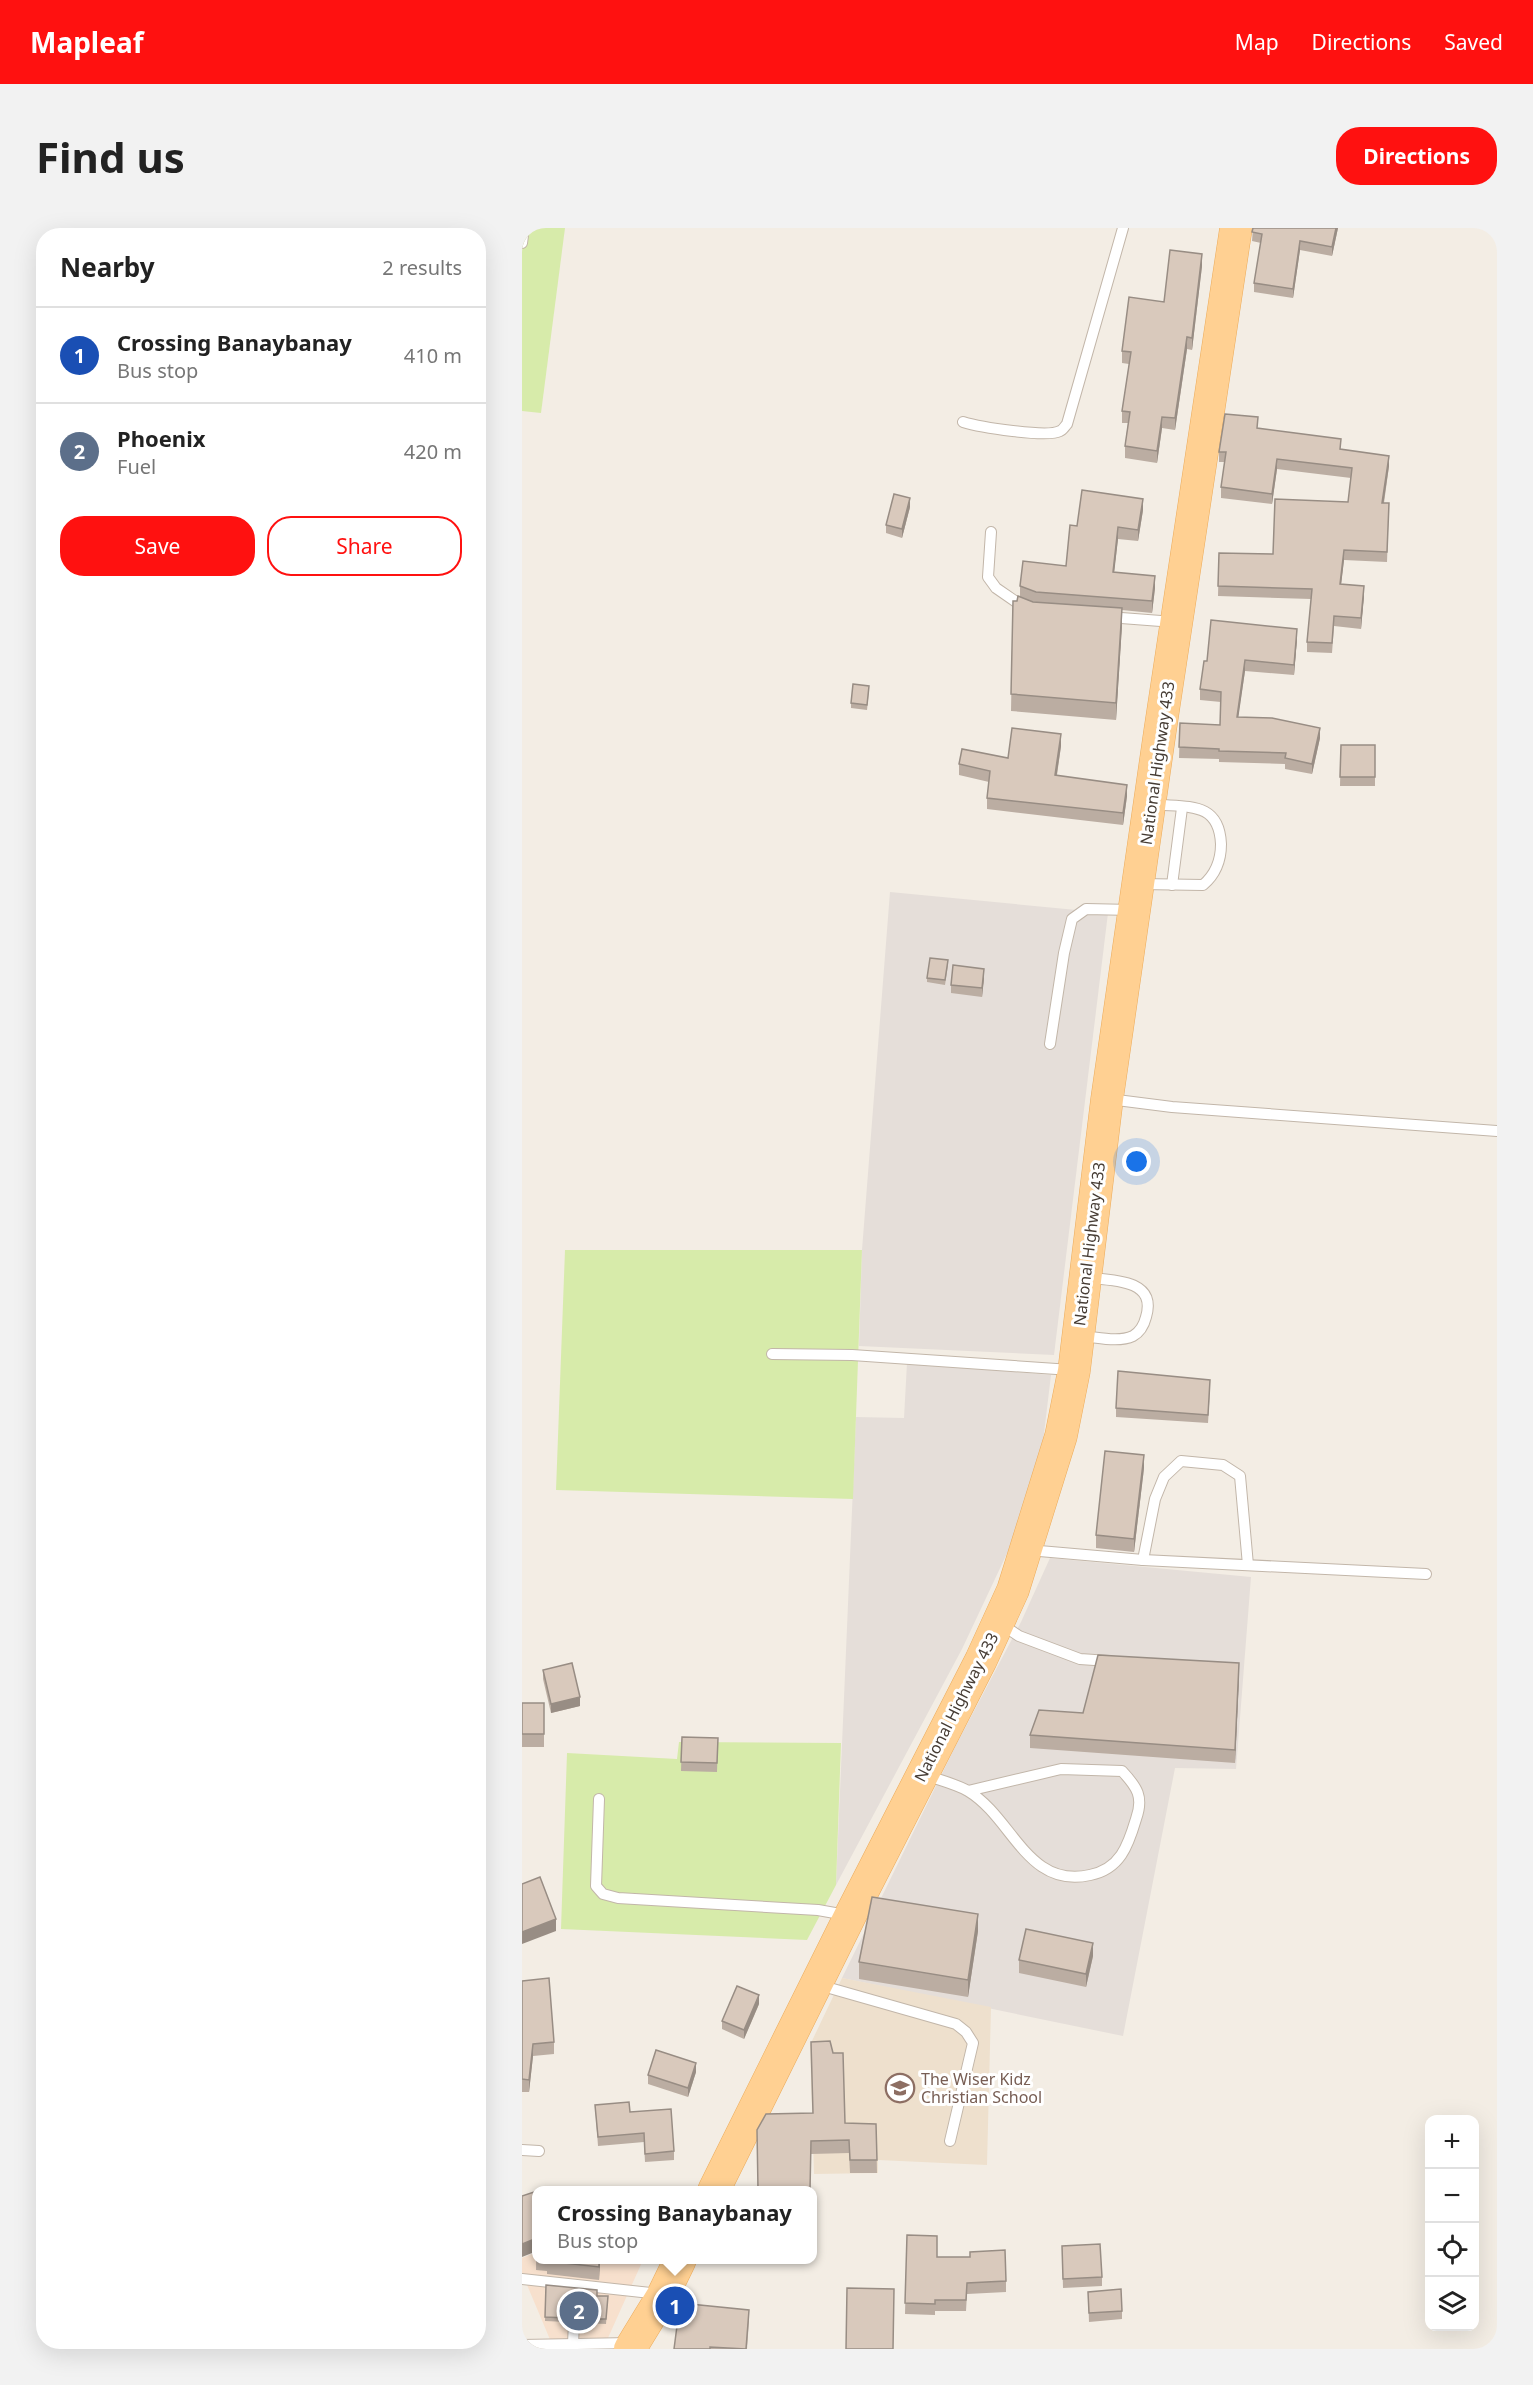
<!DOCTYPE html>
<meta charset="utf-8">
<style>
body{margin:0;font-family:"Noto Sans",sans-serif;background:#f2f2f2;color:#222}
.controls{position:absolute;right:18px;bottom:18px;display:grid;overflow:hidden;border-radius:12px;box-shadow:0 6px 24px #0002}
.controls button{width:54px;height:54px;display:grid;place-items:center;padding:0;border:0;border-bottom:2px solid #e0e0e0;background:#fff;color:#222;font:30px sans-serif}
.you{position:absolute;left:615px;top:934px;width:21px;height:21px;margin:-15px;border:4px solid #fff;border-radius:50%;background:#1a73e8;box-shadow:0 0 0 9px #1a73e833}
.badge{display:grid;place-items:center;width:39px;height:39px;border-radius:50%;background:#ff1110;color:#fff;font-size:20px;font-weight:700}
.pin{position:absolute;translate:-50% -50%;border:3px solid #fff;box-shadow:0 2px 6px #0006}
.popup{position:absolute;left:10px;top:1958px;width:285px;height:78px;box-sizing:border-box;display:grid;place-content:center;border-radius:12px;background:#fff;filter:drop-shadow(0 2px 4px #0005);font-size:20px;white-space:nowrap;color:#767676}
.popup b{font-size:22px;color:#222}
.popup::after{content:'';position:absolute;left:50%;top:100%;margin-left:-12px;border:12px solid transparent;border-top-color:#fff}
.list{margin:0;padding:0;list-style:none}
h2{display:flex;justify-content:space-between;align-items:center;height:78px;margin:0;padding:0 24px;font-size:26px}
h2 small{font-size:20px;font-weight:400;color:#767676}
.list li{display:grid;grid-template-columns:39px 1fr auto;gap:18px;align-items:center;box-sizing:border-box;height:96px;padding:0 24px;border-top:2px solid #e0e0e0}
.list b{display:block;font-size:22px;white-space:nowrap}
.list p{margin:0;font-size:20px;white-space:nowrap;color:#767676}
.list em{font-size:20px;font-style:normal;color:#767676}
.actions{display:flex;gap:12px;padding:18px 24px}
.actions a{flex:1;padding:14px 0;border:2px solid #ff1110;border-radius:24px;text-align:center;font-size:21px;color:#ff1110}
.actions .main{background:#ff1110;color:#fff}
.icon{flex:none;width:33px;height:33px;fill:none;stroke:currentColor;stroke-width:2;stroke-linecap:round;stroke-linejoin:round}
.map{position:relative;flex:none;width:975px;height:2121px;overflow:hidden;border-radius:24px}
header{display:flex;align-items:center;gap:36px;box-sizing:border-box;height:84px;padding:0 30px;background:#ff1110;color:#fff}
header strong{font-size:28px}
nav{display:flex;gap:33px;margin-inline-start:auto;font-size:21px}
.intro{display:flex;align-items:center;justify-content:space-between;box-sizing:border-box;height:144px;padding:0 36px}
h1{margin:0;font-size:42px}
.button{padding:15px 27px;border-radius:24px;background:#ff1110;color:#fff;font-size:21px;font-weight:700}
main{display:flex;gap:36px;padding:0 36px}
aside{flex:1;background:#fff;border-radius:24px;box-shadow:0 6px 24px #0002}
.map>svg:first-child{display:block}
</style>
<header>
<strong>Mapleaf</strong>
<nav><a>Map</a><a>Directions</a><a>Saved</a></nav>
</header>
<div class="intro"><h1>Find us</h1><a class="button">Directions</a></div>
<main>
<aside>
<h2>Nearby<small>2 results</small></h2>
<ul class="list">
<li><span class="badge" style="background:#1a4fb4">1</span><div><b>Crossing Banaybanay</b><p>Bus stop</p></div><em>410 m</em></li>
<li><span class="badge" style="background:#5c6f8a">2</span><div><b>Phoenix</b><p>Fuel</p></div><em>420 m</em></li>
</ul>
<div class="actions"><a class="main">Save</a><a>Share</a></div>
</aside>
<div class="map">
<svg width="975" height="2121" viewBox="0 0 975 2121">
<rect width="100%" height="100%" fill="#f3ede4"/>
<path fill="#f7e0cd" d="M 15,2024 L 15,2032 L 121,2032 L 81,2121 L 32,2121 L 0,2045 L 0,2030 Z"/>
<g fill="#e5ded9">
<path d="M 368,664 L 586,685 L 532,1127 L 337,1118 L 340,1022 Z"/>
<path d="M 385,1135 L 529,1147 L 520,1222 L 488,1319 L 440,1421 L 314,1657 L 334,1189 L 382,1190 Z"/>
<path d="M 528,1330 L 729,1349 L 714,1541 L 653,1540 L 601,1808 L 320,1750 L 433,1519 L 499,1394 Z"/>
</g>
<path fill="#eee0cd" d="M 320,1750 L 469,1779 L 465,1937 L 356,1932 L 356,1945 L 292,1946 L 288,1817 Z"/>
<g fill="#d7ebaa">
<path d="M 0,0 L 43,0 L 19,185 L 0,183 Z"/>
<path d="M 43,1022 L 340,1022 L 331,1271 L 34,1262 Z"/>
<path d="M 157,1514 L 319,1515 L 314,1657 L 285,1712 L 39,1701 L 45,1525 L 155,1531 Z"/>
</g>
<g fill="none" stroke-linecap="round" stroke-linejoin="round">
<g stroke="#c2b6a9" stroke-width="12">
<g id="service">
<path d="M 0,15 L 2,0"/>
<path d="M 441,194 C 457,199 525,210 538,203 C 541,202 543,198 545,196 L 601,0"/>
<path d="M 469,304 L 466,349 L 474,360 L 503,380"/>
<path d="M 586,389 L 652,394"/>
<path d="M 619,656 L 681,657 C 694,646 699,633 699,616 C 697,572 664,580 629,576"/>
<path d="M 650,657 L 660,580"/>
<path d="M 528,816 L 542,725 L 550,691 L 564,681 L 610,682"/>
<path d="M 587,871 L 650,879 L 975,903"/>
<path d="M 559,1108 C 575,1109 596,1115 611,1108 C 618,1104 622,1097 624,1089 C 635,1052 592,1052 567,1050"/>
<path d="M 250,1126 L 330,1127 L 549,1142"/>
<path d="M 506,1322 L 621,1332 L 904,1346"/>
<path d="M 621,1332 L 633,1271 L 642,1249 L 659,1233 L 701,1237 L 718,1248 L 726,1337"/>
<path d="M 479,1396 L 497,1408 L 558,1431 L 587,1433"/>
<path d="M 403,1547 C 417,1552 434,1556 446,1563 C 491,1590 505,1661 568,1647 C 598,1641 606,1618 614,1591 C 622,1569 615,1559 600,1543 L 539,1541 L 446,1563"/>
<path d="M 77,1571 L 74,1658 L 81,1666 L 96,1670 L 296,1682 L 324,1687"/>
<path d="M 297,1757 L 434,1796 L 444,1804 L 451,1815 L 428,1913"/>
<path d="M 0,1922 L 17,1923"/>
<path d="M 0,2051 L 138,2066"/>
<path d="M 51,2115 L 52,2095"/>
<path d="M 0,2117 L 108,2115"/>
</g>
</g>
<g stroke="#ecab5a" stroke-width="33">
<g id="primary">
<path d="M 192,1962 L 328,1688 L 459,1432 L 491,1362 L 539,1208 L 552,1143 L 585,871 L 638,503 L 714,0"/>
<path d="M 108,2121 L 141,2067 L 158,2032"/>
</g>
</g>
<use href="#service" stroke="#fff" stroke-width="10"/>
<use href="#primary" stroke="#ffd092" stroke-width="32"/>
</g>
<g fill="#bbada2">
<path d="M 731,0 L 816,0 L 810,28 L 778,22 L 771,70 L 732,64 L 732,55 L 739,15 L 730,13 Z"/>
<path d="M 680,38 L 670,122 L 665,121 L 653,202 L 640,200 L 635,235 L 603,230 L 603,218 L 606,195 L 600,195 L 600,183 L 607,136 L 600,135 L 600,123 L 642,74 Z"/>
<path d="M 736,200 L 819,221 L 867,238 L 862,275 L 867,275 L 865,334 L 822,332 L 819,356 L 842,368 L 839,401 L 812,398 L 810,425 L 785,424 L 785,414 L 789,371 L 696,368 L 697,325 L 751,326 L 826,274 L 829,250 L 755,241 L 750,276 L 699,270 L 699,259 L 703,234 L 697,234 L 697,224 Z"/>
<path d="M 388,279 L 380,310 L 364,305 L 364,297 Z"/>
<path d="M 621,282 L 616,313 L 596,311 L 592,344 L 633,360 L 630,385 L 600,382 L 600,397 L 594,492 L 489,483 L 491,373 L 495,373 L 498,368 L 498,358 L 544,338 L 555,298 Z"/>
<path d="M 775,411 L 772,447 L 723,443 L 716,489 L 798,510 L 790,546 L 763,541 L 763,536 L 697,534 L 697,531 L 657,530 L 658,495 L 698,497 L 699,474 L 678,472 L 678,461 L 685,433 Z"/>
<path d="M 347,462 L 345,482 L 329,480 L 329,475 Z"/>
<path d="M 819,517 L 853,517 L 853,558 L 818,558 Z"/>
<path d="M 539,518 L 535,547 L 605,568 L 601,597 L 465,581 L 465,570 L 467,554 L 437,547 L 437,536 L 486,530 Z"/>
<path d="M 426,737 L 423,757 L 405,754 L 405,750 Z"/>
<path d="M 462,750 L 460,769 L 429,765 L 429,757 Z"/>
<path d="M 688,1161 L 686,1195 L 594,1189 L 594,1180 Z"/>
<path d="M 622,1240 L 612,1324 L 574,1320 L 574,1307 Z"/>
<path d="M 21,1442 L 58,1478 L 29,1485 L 21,1451 Z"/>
<path d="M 717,1448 L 713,1535 L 508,1520 L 508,1507 Z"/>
<rect x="0" y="1475" width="22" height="44"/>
<path d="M 160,1509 L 196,1510 L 195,1544 L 159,1543 Z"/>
<path d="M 456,1703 L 446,1769 L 337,1751 L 337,1734 Z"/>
<path d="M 571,1728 L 564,1759 L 497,1745 L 497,1732 Z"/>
<path d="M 0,1753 L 32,1814 L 32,1826 L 11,1828 L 7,1864 L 0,1864 Z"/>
<path d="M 237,1776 L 222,1811 L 200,1801 L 200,1793 Z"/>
<path d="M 174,1844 L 166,1869 L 126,1856 L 126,1847 Z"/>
<path d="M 73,1877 L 108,1884 L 152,1923 L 152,1932 L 123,1934 L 122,1914 L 76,1918 Z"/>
<path d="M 323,1895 L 354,1896 L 355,1945 L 328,1945 L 327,1925 L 289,1926 L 235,1902 Z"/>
<path d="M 15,1963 L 15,2031 L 78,2031 L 77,2052 L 25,2046 L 25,2043 L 14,2042 Z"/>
<path d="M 385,2007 L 415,2029 L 484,2053 L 484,2064 L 445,2066 L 444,2083 L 413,2083 L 413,2087 L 383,2086 Z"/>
<path d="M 540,2018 L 580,2049 L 580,2058 L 541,2060 Z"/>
<path d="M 24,2057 L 75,2068 L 86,2068 L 84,2096 L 59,2095 L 57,2089 L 52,2088 L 45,2094 L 23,2093 Z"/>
<path d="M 566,2064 L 600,2083 L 600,2091 L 567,2094 Z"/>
<path d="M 227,2092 L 225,2121 L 152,2121 Z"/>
</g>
<g fill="#988d84">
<path d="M 814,0 L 816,0 L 810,28 L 810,19 Z"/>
<path d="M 778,13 L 778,22 L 771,70 L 771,61 Z"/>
<path d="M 680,26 L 680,38 L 670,122 L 670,110 Z"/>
<path d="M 665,109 L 665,121 L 653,202 L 653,190 Z"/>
<path d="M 640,189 L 640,200 L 635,235 L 635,223 Z"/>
<path d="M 867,228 L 867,238 L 860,285 L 860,275 Z"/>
<path d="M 755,231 L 755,241 L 750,276 L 750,266 Z"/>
<path d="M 388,270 L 388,279 L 380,310 L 380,301 Z"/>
<path d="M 621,271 L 621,282 L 616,313 L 616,302 Z"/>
<path d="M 596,299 L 596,311 L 591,355 L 591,344 Z"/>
<path d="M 822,322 L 822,332 L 818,366 L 818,356 Z"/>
<path d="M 633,348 L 633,360 L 630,385 L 630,373 Z"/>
<path d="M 842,358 L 842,368 L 839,401 L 839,390 Z"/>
<path d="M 600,380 L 600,397 L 594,492 L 594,475 Z"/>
<path d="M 775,401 L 775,411 L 772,447 L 772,437 Z"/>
<path d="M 723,432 L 723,443 L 715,499 L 715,489 Z"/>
<path d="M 798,500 L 798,510 L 790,546 L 790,536 Z"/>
<path d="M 539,506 L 539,518 L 533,558 L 533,547 Z"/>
<path d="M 605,557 L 605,568 L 601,597 L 601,585 Z"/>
<path d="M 462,741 L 462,750 L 460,769 L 460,760 Z"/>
<path d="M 622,1227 L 622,1240 L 612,1324 L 612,1311 Z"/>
<path d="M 717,1435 L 717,1448 L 713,1535 L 713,1522 Z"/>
<path d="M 58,1469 L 58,1478 L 29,1485 L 29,1476 Z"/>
<path d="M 456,1686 L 456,1703 L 446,1769 L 446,1752 Z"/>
<path d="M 34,1691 L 34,1703 L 0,1716 L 0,1704 Z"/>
<path d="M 571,1715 L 571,1728 L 564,1759 L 564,1746 Z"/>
<path d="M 237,1767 L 237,1776 L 222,1811 L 222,1802 Z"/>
<path d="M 11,1816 L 11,1828 L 7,1864 L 7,1852 Z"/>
<path d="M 174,1835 L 174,1844 L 166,1869 L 166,1860 Z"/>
<path d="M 15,2010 L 15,2023 L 0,2029 L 0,2016 Z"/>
<path d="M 77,2031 L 78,2031 L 77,2052 Z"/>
<path d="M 52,2083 L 52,2088 L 45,2094 L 45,2090 Z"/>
</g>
<g fill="#d9c9bc" stroke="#988d84" stroke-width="1.5">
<path d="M 731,0 L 814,0 L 810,19 L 778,13 L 771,61 L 732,55 L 740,6 L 730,4 Z"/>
<path d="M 648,22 L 680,26 L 670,110 L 665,109 L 653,190 L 640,189 L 635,223 L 603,218 L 608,184 L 600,183 L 609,124 L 600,123 L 607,69 L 642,74 Z"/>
<path d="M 703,186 L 736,189 L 735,200 L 819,211 L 818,221 L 867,228 L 860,275 L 867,275 L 865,324 L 822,322 L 818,356 L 842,358 L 839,390 L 812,388 L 810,415 L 785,414 L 790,361 L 696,358 L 697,325 L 751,326 L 753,271 L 826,274 L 830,240 L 755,231 L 750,266 L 699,259 L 704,224 L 697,224 Z"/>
<path d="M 560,262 L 621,271 L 616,302 L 596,299 L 591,344 L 633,348 L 630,373 L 514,364 L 498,358 L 501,333 L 544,338 L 548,297 L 555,298 Z"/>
<path d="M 372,266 L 388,270 L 380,301 L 364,297 Z"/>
<path d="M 496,368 L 511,374 L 600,380 L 594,475 L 489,466 L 491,373 L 495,373 Z"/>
<path d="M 689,392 L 775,401 L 772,437 L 723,432 L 715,489 L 750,490 L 798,500 L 790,536 L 763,530 L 764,525 L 697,523 L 697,521 L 657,519 L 658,495 L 698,497 L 699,464 L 678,461 L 682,433 L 685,433 Z"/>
<path d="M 331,456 L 347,458 L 345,477 L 329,475 Z"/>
<path d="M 490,500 L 539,506 L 533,547 L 605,557 L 601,585 L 465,570 L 468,543 L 437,536 L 440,521 L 486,530 Z"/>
<path d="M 819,517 L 853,517 L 853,549 L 818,549 Z"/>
<path d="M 408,730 L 426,732 L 423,752 L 405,750 Z"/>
<path d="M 431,737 L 462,741 L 460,760 L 429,757 Z"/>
<path d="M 596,1143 L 688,1152 L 686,1187 L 594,1180 Z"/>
<path d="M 583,1223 L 622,1227 L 612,1311 L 574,1307 Z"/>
<path d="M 576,1427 L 717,1435 L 713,1522 L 508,1507 L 517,1482 L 561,1485 Z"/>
<path d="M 50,1435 L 58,1469 L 29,1476 L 21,1442 Z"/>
<rect x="0" y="1475" width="22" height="31"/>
<path d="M 160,1509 L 196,1510 L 195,1535 L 159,1534 Z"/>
<path d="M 18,1649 L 34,1691 L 0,1704 L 0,1656 Z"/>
<path d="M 350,1669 L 456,1686 L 446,1752 L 337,1734 Z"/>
<path d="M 504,1701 L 571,1715 L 564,1746 L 497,1732 Z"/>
<path d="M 27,1750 L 32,1814 L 11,1816 L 7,1852 L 0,1851 L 0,1753 Z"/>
<path d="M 215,1758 L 237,1767 L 222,1802 L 200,1793 Z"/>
<path d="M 308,1813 L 311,1825 L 321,1825 L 323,1895 L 354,1896 L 355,1932 L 328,1932 L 327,1912 L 289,1913 L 288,1962 L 236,1962 L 235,1902 L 244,1886 L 291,1885 L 289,1814 Z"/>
<path d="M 134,1822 L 174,1835 L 166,1860 L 126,1847 Z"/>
<path d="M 107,1874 L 108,1884 L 149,1881 L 152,1923 L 123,1926 L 122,1905 L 76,1909 L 73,1877 Z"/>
<path d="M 26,1959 L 27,1962 L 15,1962 Z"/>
<path d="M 15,1963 L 15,2010 L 0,2016 L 0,1968 Z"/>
<path d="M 385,2007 L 415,2008 L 415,2029 L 448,2029 L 448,2024 L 483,2022 L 484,2053 L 445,2055 L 444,2072 L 413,2072 L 413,2076 L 383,2075 Z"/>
<path d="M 578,2016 L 580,2049 L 541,2051 L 540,2018 Z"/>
<path d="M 25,2031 L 77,2031 L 77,2039 L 25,2033 Z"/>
<path d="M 24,2057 L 75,2062 L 75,2068 L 86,2068 L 84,2091 L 59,2091 L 57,2085 L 52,2083 L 45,2090 L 23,2089 Z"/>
<path d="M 325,2060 L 372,2061 L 371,2121 L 324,2121 Z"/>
<path d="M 599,2061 L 600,2083 L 567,2085 L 566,2064 Z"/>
<path d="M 158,2075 L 227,2082 L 224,2121 L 188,2119 L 188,2121 L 152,2121 Z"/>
</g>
<defs>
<g id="school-ring" transform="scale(1.5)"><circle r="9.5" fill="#fff" stroke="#8d6e63" stroke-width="1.5"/><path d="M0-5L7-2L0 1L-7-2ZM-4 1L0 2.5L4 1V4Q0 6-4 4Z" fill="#8d6e63"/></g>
</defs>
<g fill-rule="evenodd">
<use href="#school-ring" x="378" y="1860"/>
</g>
<g text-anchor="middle" stroke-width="6" stroke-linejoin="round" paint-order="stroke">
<g font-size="16" fill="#463c34" stroke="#fff">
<text transform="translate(635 535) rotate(-82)" y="6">National Highway 433</text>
<text transform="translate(567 1016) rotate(-83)" y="6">National Highway 433</text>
<text transform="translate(434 1479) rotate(-63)" y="6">National Highway 433</text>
</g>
<g font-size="16" fill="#785e54" stroke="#fff" text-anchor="start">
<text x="399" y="1857">The Wiser Kidz<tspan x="399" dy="18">Christian School</tspan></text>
</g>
</g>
</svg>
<div class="controls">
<button>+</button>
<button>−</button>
<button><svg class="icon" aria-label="locate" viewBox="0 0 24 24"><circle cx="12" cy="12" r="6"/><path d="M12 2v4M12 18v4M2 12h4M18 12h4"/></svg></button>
<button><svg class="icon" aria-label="layers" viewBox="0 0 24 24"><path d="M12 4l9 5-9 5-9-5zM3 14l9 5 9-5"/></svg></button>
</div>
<div class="you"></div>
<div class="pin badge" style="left:153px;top:2078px;background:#1a4fb4">1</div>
<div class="popup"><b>Crossing Banaybanay</b>Bus stop</div>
<div class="pin badge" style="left:57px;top:2083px;background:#5c6f8a">2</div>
</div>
</main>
